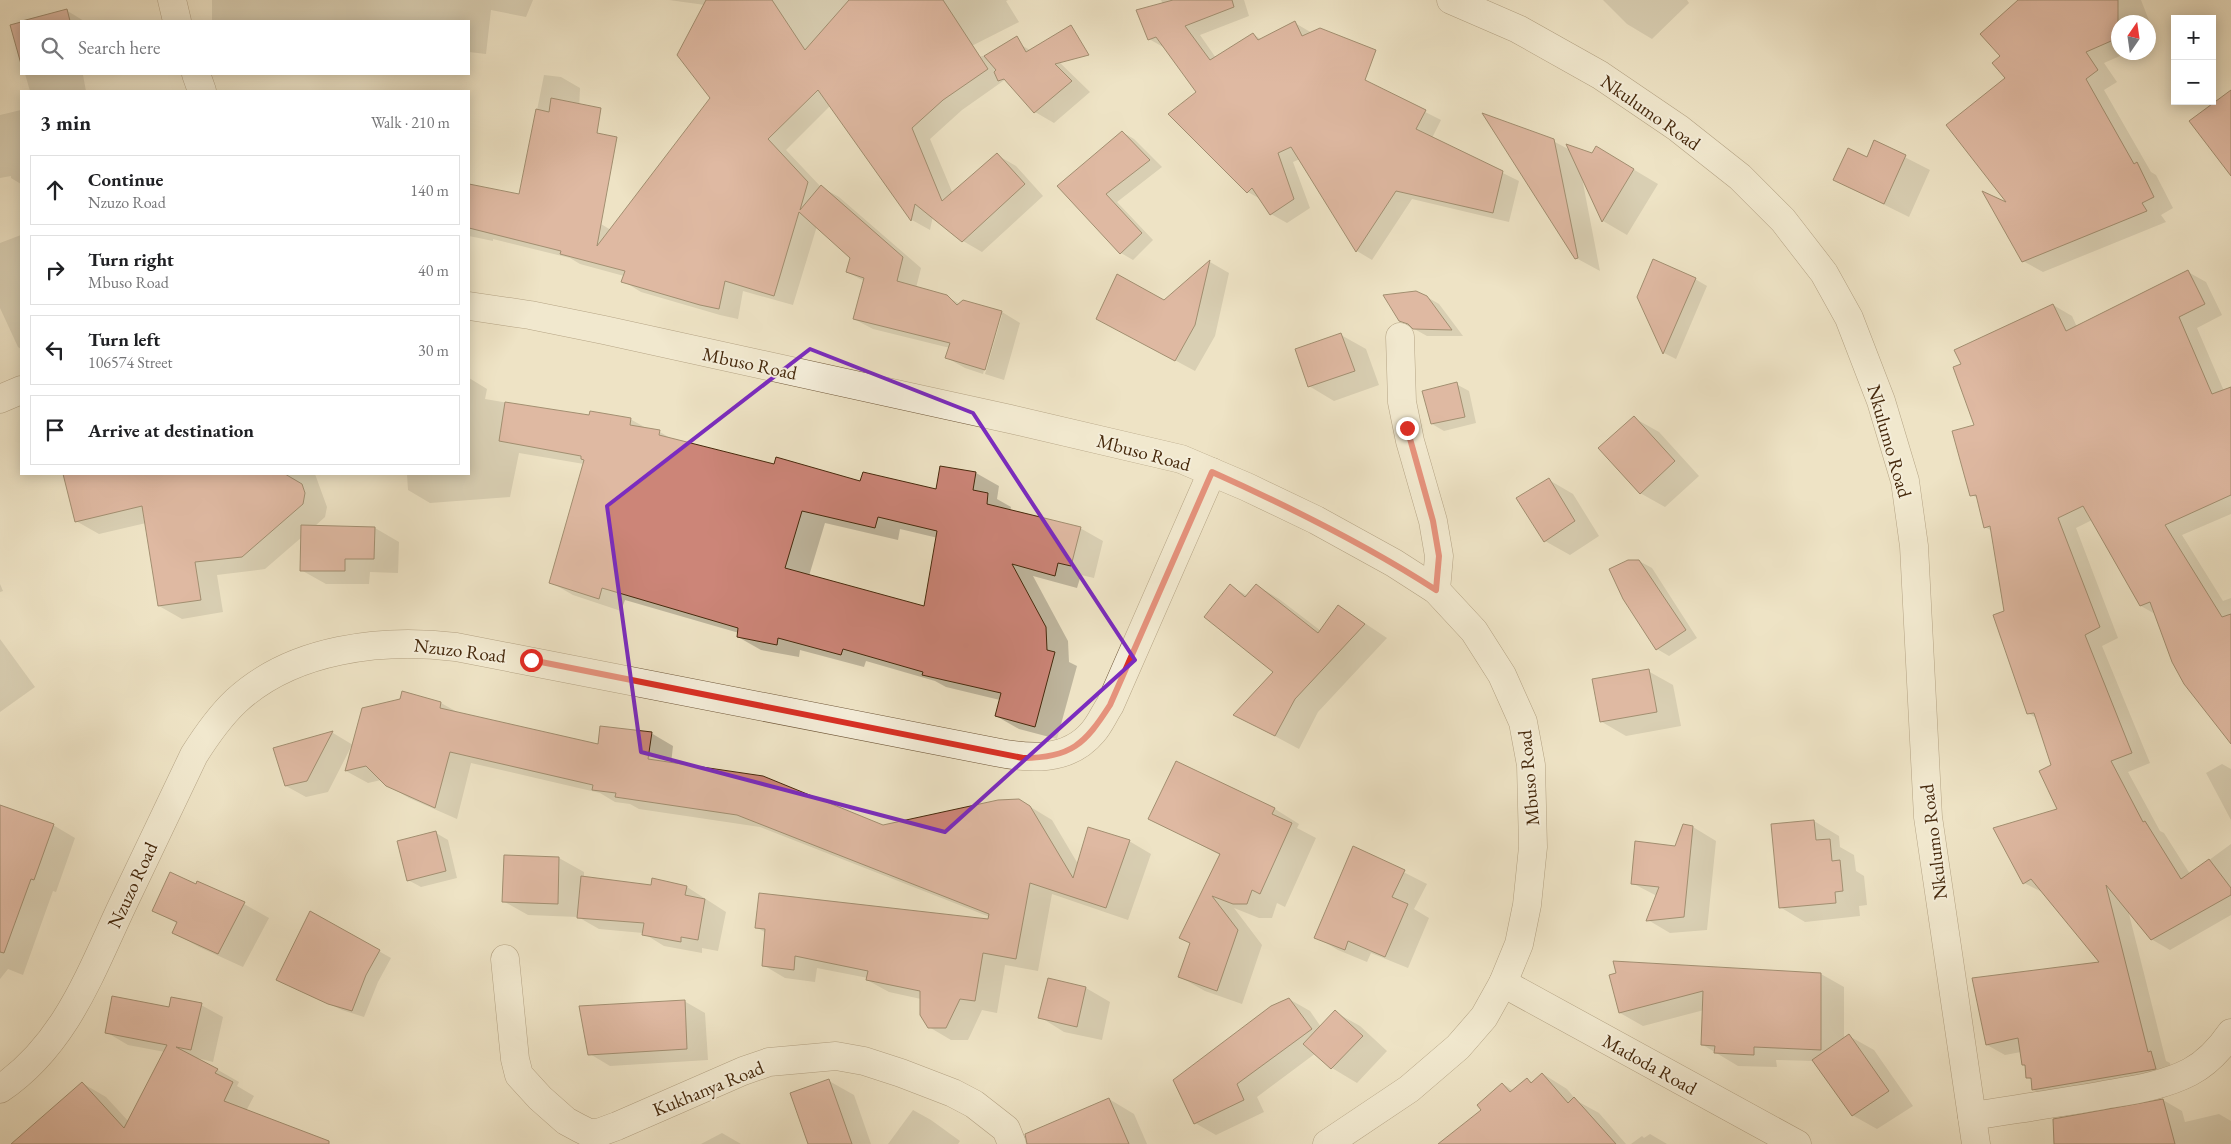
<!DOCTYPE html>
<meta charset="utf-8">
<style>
body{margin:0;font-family:"EB Garamond",serif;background:#f2f2f2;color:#202124}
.controls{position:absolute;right:15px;top:15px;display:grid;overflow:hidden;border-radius:0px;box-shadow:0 2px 12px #0003}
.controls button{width:45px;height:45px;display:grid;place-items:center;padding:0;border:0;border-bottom:1px solid #e0e0e0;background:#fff;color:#202124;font:25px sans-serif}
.compass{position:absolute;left:2111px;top:15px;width:45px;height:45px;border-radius:50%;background:#fff;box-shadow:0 2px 12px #0003;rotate:13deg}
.stop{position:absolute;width:15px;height:15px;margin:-11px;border:4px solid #d93025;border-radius:50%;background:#fff}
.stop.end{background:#d93025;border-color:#fff;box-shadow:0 1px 5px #0008}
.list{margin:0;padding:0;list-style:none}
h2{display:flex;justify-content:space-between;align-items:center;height:65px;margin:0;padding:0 20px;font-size:21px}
h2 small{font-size:16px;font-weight:400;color:#757577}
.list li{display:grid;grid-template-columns:32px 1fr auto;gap:15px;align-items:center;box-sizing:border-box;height:70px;margin:0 10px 10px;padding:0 10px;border:1px solid #e0e0e0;border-radius:0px}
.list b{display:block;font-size:19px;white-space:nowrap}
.list p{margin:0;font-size:16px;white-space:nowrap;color:#757577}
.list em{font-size:16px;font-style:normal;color:#757577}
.icon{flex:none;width:28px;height:28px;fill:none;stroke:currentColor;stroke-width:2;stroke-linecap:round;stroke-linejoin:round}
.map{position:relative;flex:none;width:2231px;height:1144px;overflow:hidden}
.search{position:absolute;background:#fff;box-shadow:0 2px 12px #0003;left:20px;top:20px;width:450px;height:55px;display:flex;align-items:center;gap:12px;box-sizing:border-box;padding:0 18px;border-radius:0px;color:#757577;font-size:19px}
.panel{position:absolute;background:#fff;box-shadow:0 2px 12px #0003;left:20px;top:90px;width:450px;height:385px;border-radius:0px}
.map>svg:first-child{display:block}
</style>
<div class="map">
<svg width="2231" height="1144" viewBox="0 0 2231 1144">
<rect width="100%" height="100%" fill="#eee3c5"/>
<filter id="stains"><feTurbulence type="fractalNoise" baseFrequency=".004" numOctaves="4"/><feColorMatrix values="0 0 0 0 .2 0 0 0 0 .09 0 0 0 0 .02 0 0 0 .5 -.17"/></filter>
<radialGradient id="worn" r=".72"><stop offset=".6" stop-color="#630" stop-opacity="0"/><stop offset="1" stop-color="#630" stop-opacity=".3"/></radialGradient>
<g fill="#0003" fill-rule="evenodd">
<path d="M 212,0 L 533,0 L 526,17 L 491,10 L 486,54 L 469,52 L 469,21 L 212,21 Z"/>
<path d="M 669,0 L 1008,0 L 1006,1 L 1019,22 L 936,64 L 938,69 L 1021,45 L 1030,50 L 1055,58 L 1090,92 L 1054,123 L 1035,112 L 1006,79 L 962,110 L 930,139 L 953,194 L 997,155 L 1016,166 L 1043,196 L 982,252 L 963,241 L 933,216 L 930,230 L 912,220 L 831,105 L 786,150 L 821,187 L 839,197 L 921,268 L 916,288 L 946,296 L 960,304 L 963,301 L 1002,312 L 1020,323 L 1004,380 L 985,374 L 1002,315 L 1000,315 L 983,374 L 965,368 L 947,358 L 950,348 L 873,329 L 854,319 L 864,281 L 847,272 L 852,258 L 817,226 L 793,305 L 743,291 L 738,319 L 720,315 L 641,292 L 623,281 L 624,276 L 580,264 L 570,258 L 493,239 L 493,241 L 469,236 L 469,185 L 520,196 L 544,75 L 561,77 L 580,88 L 574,222 L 601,224 L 611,230 L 711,98 L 705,5 Z"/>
<path d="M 1161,0 L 1244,0 L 1249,16 L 1200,35 L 1216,58 L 1253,34 L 1262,40 L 1295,23 L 1312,33 L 1360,79 L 1441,120 L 1432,138 L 1519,181 L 1509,222 L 1412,199 L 1372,260 L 1357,251 L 1300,159 L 1293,162 L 1310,208 L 1287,223 L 1271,214 L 1262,200 L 1248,192 L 1170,114 L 1198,92 L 1165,48 L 1149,39 L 1163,4 Z"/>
<path d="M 1603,0 L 1687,0 L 1689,3 L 1652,39 L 1627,24 Z"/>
<path d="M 2017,0 L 2141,0 L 2150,23 L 2118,22 L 2118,52 L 2129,52 L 2104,63 L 2117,82 L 2104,90 L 2151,172 L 2156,175 L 2173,208 L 2161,215 L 2166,222 L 2043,272 L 2023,261 L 2011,206 L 2007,78 L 2002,56 L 2018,2 Z"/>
<path d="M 66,10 L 84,21 L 27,21 Z"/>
<path d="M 25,74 L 87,74 L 83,75 L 86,91 L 30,91 Z"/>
<path d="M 21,110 L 21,184 L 11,178 L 11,176 L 0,178 L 0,115 Z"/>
<path d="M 1122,132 L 1134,139 L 1162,167 L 1117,202 L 1153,240 L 1133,260 L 1121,253 L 1059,187 Z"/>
<path d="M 1553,141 L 1570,150 L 1621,162 L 1658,184 L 1627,235 L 1603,221 L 1582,178 L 1600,271 L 1576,258 Z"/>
<path d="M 1875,142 L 1930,170 L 1909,217 L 1834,180 L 1867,158 Z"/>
<path d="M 21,235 L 21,349 L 18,347 L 0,308 L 0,243 Z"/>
<path d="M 1210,262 L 1229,273 L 1215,336 L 1195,371 L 1117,329 L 1164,302 Z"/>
<path d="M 2188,272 L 2206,282 L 2222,315 L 2197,328 L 2224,391 L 2231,389 L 2231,514 L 2182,535 L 2223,601 L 2231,598 L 2231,740 L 2155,614 L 2141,606 L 2092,520 L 2076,528 L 2118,638 L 2102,646 L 2150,763 L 2128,772 L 2160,831 L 2164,833 L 2190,874 L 2231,844 L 2231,915 L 2170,950 L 2151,939 L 2128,910 L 2166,1061 L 2170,1063 L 2174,1079 L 2052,1100 L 2034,1090 L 2032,1080 L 2027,1077 L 2026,1066 L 2023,1065 L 2021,1052 L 2005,1055 L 1987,1045 L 2102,963 L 2044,893 L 2024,883 L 2058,810 L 2052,766 L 2036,718 L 2028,713 L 2006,612 L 1992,531 L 1985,527 L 1979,499 L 1972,495 L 1975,426 L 1963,365 L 2053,305 L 2072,316 L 2077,327 Z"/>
<path d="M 1695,279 L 1707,286 L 1676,359 L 1664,353 L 1638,297 Z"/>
<path d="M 1422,294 L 1439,304 L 1463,336 L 1427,336 L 1400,321 Z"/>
<path d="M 1341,335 L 1366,349 L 1379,385 L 1334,401 L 1309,386 Z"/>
<path d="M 469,378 L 487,389 L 485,399 L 590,417 L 630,419 L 648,429 L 660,432 L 675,441 L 775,465 L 861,483 L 937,490 L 941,467 L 976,473 L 999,486 L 997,499 L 1011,507 L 1010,511 L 1080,528 L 1103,541 L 1094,578 L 1081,575 L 1077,588 L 1033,576 L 1068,641 L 1069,662 L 1077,666 L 1057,739 L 1019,729 L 996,716 L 1000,700 L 946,687 L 935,681 L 866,661 L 864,667 L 800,650 L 799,657 L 761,650 L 738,637 L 739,633 L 625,600 L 621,611 L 573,595 L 550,582 L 584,464 L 519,453 L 510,497 L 430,503 L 408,490 L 407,474 L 469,474 ZM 825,523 L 898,540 L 900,529 L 938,538 L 925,607 L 809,576 Z"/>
<path d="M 1456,384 L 1469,391 L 1476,423 L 1444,431 L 1432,424 Z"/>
<path d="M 1634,418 L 1659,432 L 1699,476 L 1665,507 L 1640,493 Z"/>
<path d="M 65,474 L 315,474 L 327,507 L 325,517 L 315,526 L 375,528 L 399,542 L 398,573 L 370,572 L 369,584 L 326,584 L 301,570 L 302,537 L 265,569 L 217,575 L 223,612 L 182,619 L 159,606 L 146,523 L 99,534 L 76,521 Z"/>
<path d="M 1549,480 L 1573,494 L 1599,536 L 1570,555 L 1545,541 Z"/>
<path d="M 1639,561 L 1652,568 L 1697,638 L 1669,656 L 1657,649 Z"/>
<path d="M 0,584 L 3,591 L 0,592 Z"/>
<path d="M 1256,585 L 1279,599 L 1321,631 L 1339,606 L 1387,638 L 1318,712 L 1299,749 L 1258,727 L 1275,672 L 1230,586 L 1248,596 Z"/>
<path d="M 0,639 L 35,687 L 0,712 Z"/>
<path d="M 1648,671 L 1673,685 L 1681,726 L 1626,736 L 1602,722 Z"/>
<path d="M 441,703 L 459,713 L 599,746 L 651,733 L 673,746 L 671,764 L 883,826 L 1019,800 L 1052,820 L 1078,864 L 1129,841 L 1151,854 L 1128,920 L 1052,894 L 1038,971 L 1005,965 L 997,1013 L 982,1010 L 968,1040 L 951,1040 L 929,1027 L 921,999 L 889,992 L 867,980 L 868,978 L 817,968 L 815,982 L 785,978 L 763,965 L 766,933 L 756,927 L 989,921 L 990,917 L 760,827 L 639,809 L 630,804 L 615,802 L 600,793 L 471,763 L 457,819 L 409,798 L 387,785 L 381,780 L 368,783 L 346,771 L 352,745 L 328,792 L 306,797 L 286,786 L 275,749 L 333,733 L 353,745 Z"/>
<path d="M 1177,763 L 1275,809 L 1299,824 L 1297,828 L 1316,838 L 1285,907 L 1277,903 L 1272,918 L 1259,918 L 1234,908 L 1262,945 L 1242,1004 L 1205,991 L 1180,977 L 1220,855 L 1150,819 Z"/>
<path d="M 2222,764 L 2231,769 L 2231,820 L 2206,773 Z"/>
<path d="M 0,806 L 53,825 L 75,838 L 56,892 L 53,891 L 23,975 L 8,969 L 0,979 Z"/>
<path d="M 1814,821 L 1839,836 L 1840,847 L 1854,855 L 1856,871 L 1864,876 L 1867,905 L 1859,906 L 1860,916 L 1805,922 L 1780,907 Z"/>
<path d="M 1693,827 L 1716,841 L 1707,930 L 1670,933 L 1648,920 L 1657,896 L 1632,883 L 1675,847 Z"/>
<path d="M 436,833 L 448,840 L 457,878 L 421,887 L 408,880 Z"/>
<path d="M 1354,847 L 1427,884 L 1414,909 L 1429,918 L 1408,968 L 1371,953 L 1367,962 L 1338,950 L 1316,937 Z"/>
<path d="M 505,856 L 559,858 L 584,872 L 584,878 L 652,886 L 687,887 L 726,912 L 718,951 L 702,948 L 702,953 L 664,946 L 643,933 L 599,929 L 578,917 L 528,915 L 503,901 Z"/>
<path d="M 244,904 L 269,918 L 243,967 L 199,947 L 174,933 L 178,924 L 154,911 Z"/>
<path d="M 311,913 L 391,958 L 378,982 L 364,1017 L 342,1010 L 278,980 Z"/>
<path d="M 1821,974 L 1844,987 L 1844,1040 L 1849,1036 L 1874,1050 L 1913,1106 L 1877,1129 L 1852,1115 L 1815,1061 L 1776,1060 L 1777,1067 L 1738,1066 L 1703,1045 L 1704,1010 L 1643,1026 L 1620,1013 L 1610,976 Z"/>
<path d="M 1086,988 L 1110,1002 L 1102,1040 L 1064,1032 L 1040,1017 Z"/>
<path d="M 1289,999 L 1310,1011 L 1321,1027 L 1335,1012 L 1360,1026 L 1387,1051 L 1357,1083 L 1332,1068 L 1316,1053 L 1257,1097 L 1264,1112 L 1216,1135 L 1195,1123 Z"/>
<path d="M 684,1001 L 705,1013 L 708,1060 L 610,1066 L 590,1054 Z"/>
<path d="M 201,1005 L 223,1017 L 213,1062 L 197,1058 L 239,1082 L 237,1086 L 254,1096 L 246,1111 L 311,1144 L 13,1144 L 82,1083 L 106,1097 L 129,1122 L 165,1052 L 128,1045 L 106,1032 L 170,1008 Z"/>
<path d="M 1543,1074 L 1567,1089 L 1577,1101 L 1599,1113 L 1626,1144 L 1440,1144 L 1483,1110 L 1503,1084 L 1514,1091 L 1527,1079 L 1533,1083 Z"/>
<path d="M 829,1081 L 854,1095 L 871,1144 L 809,1144 Z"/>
<path d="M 1109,1099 L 1134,1114 L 1147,1144 L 1061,1144 Z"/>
<path d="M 2163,1100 L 2182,1111 L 2185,1122 L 2219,1114 L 2231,1121 L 2231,1144 L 2055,1144 Z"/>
<path d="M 913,1110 L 931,1120 L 960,1141 L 958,1144 L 888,1144 Z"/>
<path d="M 722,1133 L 741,1144 L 701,1144 Z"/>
<path d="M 1650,1134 L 1667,1144 L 1631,1144 L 1642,1136 L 1644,1138 Z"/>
</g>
<g fill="#cc8578" stroke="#46290c" fill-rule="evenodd">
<path d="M 706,0 L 772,0 L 805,50 L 849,0 L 943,0 L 988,69 L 943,100 L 912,128 L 942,201 L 997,153 L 1025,184 L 962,242 L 915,204 L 911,221 L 818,90 L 768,139 L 808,182 L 800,210 L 821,185 L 903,257 L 897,281 L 947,295 L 957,305 L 963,300 L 1002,311 L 985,370 L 945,358 L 950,343 L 853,319 L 864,278 L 846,272 L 850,258 L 799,212 L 774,296 L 725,281 L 719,309 L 700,305 L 621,282 L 625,271 L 560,254 L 561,251 L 469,228 L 469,184 L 519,194 L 536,109 L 549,112 L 551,98 L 601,108 L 597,133 L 617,137 L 597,246 L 710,98 L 677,55 Z"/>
<path d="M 1173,0 L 1232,0 L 1234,7 L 1185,26 L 1210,60 L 1253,33 L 1258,40 L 1295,21 L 1302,36 L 1320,28 L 1376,50 L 1365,80 L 1426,110 L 1416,129 L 1503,171 L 1493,213 L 1396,191 L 1356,252 L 1291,147 L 1278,153 L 1294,199 L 1270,215 L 1252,188 L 1247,193 L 1168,114 L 1196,92 L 1156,37 L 1148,40 L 1136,10 Z"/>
<path d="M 2018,0 L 2118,0 L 2118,38 L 2086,52 L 2098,70 L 2086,79 L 2134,164 L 2137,162 L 2154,197 L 2142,203 L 2147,211 L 2022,262 L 1982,191 L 2006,202 L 1946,125 L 2005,78 L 1992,63 L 2000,56 L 1980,34 Z"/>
<path d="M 67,9 L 70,21 L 22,21 Z"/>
<path d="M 21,22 L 21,64 L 10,25 Z"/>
<path d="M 1071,25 L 1089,55 L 1055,64 L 1072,81 L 1034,113 L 1004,79 L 998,81 L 994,72 L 996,70 L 984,56 L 1017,36 L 1026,52 Z"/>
<path d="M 2231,90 L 2231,176 L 2189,121 Z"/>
<path d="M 1482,113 L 1554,139 L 1578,258 L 1575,259 Z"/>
<path d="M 1122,131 L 1150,160 L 1106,194 L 1142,233 L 1120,254 L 1057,186 Z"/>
<path d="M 1874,140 L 1906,155 L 1884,204 L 1833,180 L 1848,148 L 1867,157 Z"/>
<path d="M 1566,144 L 1592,153 L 1596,146 L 1634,169 L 1602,222 Z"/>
<path d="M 1653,259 L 1696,278 L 1663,354 L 1637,297 Z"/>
<path d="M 1210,260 L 1195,325 L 1175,361 L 1096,319 L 1117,274 L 1164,300 Z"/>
<path d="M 2188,270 L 2205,304 L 2179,317 L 2212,394 L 2231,387 L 2231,495 L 2165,525 L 2222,617 L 2231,614 L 2231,744 L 2184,684 L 2172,662 L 2150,602 L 2140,606 L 2083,506 L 2058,518 L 2100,627 L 2085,635 L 2132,753 L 2111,761 L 2143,822 L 2145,821 L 2181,879 L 2209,859 L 2231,888 L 2231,895 L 2151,940 L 2106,885 L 2148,1052 L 2151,1051 L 2156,1069 L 2032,1090 L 2031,1078 L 2026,1078 L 2025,1065 L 2022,1065 L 2018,1038 L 1986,1045 L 1972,978 L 2099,962 L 2031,879 L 2023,884 L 1993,828 L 2057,809 L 2039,771 L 2051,765 L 2034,713 L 2027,714 L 1993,615 L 2004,611 L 1990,526 L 1984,528 L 1976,495 L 1970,496 L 1952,431 L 1974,425 L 1953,367 L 1961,364 L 1954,350 L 2053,304 L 2066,331 Z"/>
<path d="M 1416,291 L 1427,296 L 1452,330 L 1413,329 L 1408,324 L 1399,321 L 1383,295 Z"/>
<path d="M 1341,333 L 1355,371 L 1308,387 L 1295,349 Z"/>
<path d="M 1457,382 L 1465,417 L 1431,424 L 1422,391 Z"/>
<path d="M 505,402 L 589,415 L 590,411 L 631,418 L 630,425 L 660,430 L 659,435 L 774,464 L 776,457 L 860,481 L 863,472 L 936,489 L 940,466 L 976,472 L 973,490 L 988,493 L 987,504 L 1081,527 L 1071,566 L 1058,563 L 1055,576 L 1012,564 L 1046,627 L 1047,650 L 1055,652 L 1035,727 L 995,716 L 1001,693 L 922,675 L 923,672 L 843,649 L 841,655 L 778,638 L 777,645 L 737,637 L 738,628 L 602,588 L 599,599 L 549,583 L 584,460 L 581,459 L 581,456 L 499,441 ZM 802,511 L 875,528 L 878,517 L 937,531 L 924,606 L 785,568 Z"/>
<path d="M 1634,416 L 1675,461 L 1640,494 L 1598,448 Z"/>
<path d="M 63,474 L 285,474 L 302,484 L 305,493 L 303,504 L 242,557 L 195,562 L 201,600 L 158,606 L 142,506 L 75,522 Z"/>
<path d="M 1549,478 L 1575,521 L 1544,542 L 1516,498 Z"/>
<path d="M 301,525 L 375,527 L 374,559 L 345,559 L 345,571 L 300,571 Z"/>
<path d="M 1628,560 L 1639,560 L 1686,630 L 1656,650 L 1623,599 L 1609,569 Z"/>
<path d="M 1230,584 L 1245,597 L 1256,584 L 1318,633 L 1338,605 L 1365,624 L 1295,699 L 1275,736 L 1233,715 L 1273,672 L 1204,617 Z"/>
<path d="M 1649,669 L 1657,712 L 1600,722 L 1592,679 Z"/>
<path d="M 402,691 L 441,702 L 440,708 L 598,744 L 600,726 L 652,732 L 648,759 L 763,776 L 883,825 L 998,800 L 1019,799 L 1030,806 L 1073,878 L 1088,827 L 1130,840 L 1106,908 L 1030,883 L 1016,959 L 983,953 L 975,1001 L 960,999 L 946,1028 L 928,1028 L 920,1015 L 920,991 L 866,980 L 868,971 L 795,956 L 794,970 L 762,966 L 765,929 L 755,928 L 759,893 L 988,919 L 989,914 L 737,815 L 615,797 L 616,793 L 592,790 L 593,785 L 450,752 L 435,808 L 386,786 L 366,766 L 345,771 L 362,708 L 400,699 Z"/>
<path d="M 333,731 L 307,781 L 285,786 L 273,748 Z"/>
<path d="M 1176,761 L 1275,808 L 1272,814 L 1292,823 L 1260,894 L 1252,890 L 1247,904 L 1233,904 L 1212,896 L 1238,930 L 1217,991 L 1178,977 L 1190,943 L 1179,938 L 1220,854 L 1148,819 Z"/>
<path d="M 0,805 L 54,824 L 34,880 L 31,879 L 4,953 L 0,952 Z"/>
<path d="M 1814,820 L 1816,840 L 1830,839 L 1832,861 L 1840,860 L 1843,891 L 1835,892 L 1836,903 L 1779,908 L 1771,824 Z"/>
<path d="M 1683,824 L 1693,826 L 1684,917 L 1646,921 L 1659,887 L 1631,884 L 1635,841 L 1675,846 Z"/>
<path d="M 436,831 L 446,871 L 407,881 L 397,841 Z"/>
<path d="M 1353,846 L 1405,870 L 1392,897 L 1408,904 L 1385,957 L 1348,941 L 1345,950 L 1314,938 Z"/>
<path d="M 504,855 L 559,857 L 558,904 L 502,902 Z"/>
<path d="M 170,872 L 196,884 L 197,881 L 245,902 L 218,954 L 172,933 L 177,922 L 152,911 Z"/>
<path d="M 581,876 L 651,885 L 652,878 L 687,886 L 685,895 L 705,899 L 698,940 L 681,937 L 681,942 L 642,935 L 644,923 L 577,918 Z"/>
<path d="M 310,911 L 380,950 L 366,975 L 352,1011 L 328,1004 L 276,980 Z"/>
<path d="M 1613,961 L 1821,973 L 1821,1050 L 1754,1047 L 1754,1055 L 1714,1053 L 1715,1046 L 1701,1045 L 1703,991 L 1619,1013 L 1609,975 L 1616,973 Z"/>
<path d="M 1048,978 L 1086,987 L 1077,1027 L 1038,1018 Z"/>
<path d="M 112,996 L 169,1007 L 171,997 L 202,1003 L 191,1050 L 176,1047 L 218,1069 L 215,1073 L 233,1082 L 224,1101 L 329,1141 L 329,1144 L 11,1144 L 82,1082 L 124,1128 L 167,1045 L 105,1033 Z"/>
<path d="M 1289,998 L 1312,1029 L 1237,1084 L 1244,1100 L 1194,1124 L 1173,1080 L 1271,1006 Z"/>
<path d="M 685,1000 L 687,1049 L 588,1055 L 579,1006 Z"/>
<path d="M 1335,1010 L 1363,1036 L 1331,1069 L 1303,1044 Z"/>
<path d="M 1849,1034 L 1889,1091 L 1852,1116 L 1812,1060 Z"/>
<path d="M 1542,1073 L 1568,1103 L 1574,1097 L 1616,1144 L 1438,1144 L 1481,1110 L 1477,1105 L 1502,1083 L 1510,1092 L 1527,1078 L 1531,1083 Z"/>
<path d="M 829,1079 L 852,1144 L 808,1144 L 790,1093 Z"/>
<path d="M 1109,1098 L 1129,1144 L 1027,1144 L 1025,1134 Z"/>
<path d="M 2163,1099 L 2175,1144 L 2054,1144 L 2053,1119 Z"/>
</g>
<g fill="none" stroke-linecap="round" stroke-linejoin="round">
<g stroke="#70583a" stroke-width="29">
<g id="minor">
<path d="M 172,0 L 177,21"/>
<path d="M 1451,0 L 1518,29 L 1600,75 L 1678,128 L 1740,177 L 1783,220 L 1824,273 L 1849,318 L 1881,401 L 1905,481 L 1914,546 L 1928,817 L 1976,1144"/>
<path d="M 196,74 L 202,91"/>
<path d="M 469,306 L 530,315 L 604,330 L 1010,419 L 1181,459 L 1247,487 L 1316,520 L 1394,563 L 1436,590 L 1474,631 L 1502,675 L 1523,722 L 1531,765 L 1533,847 L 1527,905 L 1519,944 L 1503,983 L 1484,1017 L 1458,1047 L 1409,1089 L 1327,1144"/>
<path d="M 1400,337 L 1402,402 L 1410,441 L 1433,521 L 1439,556 L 1436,590"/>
<path d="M 0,399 L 21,390"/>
<path d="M 505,959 L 515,1059 L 519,1075 L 540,1098 L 566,1121 L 579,1128 L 589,1133 L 598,1133 L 617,1126 L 743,1071 L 769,1062 L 836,1056 L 864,1061 L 901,1073 L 953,1093 L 974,1104 L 1006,1129 L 1012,1144"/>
<path d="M 1503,983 L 1797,1144"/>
<path d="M 0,1089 C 65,1045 90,974 122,906 C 146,856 170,806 194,755 C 206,736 219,717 236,701 C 293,648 383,638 456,647 L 995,752 C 1029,759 1068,762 1093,732 C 1100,724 1104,714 1110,705 L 1212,472"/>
<path d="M 1972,1116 C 2016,1109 2060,1103 2104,1095 C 2133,1090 2163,1086 2190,1072 C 2207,1063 2220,1049 2231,1033"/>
</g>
</g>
<use href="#minor" stroke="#f4edd9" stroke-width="28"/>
</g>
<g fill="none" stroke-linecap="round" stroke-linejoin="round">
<path stroke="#d93025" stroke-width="6" d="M 531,660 L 1023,758 C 1071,758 1085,744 1110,705 L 1212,472 C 1290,507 1365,544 1436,590 L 1439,556 L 1433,521 L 1407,428"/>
</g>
<path d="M0 0H2231V1144H0ZM 810,349 L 973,413 L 1135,660 L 945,832 L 641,752 L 607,506 Z" fill="#eee3c5" fill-opacity=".55" fill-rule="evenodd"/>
<path fill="none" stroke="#7b2cbf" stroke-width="4" stroke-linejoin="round" d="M 810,349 L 973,413 L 1135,660 L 945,832 L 641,752 L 607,506 Z"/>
<g text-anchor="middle" stroke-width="4" stroke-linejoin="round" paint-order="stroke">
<g font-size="19" fill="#46290c" stroke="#f4edd9">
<text transform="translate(1651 112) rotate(35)" y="7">Nkulumo Road</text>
<text transform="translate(750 363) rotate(12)" y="7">Mbuso Road</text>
<text transform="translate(1890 441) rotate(74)" y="7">Nkulumo Road</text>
<text transform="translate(1144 452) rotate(15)" y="7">Mbuso Road</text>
<text transform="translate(460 650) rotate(7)" y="7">Nzuzo Road</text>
<text transform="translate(1528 778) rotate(-95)" y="7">Mbuso Road</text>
<text transform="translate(1933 842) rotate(-97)" y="7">Nkulumo Road</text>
<text transform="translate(132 885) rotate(-65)" y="7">Nzuzo Road</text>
<text transform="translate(1650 1064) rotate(29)" y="7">Madoda Road</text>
<text transform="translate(708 1088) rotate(-22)" y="7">Kukhanya Road</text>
</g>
</g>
<rect width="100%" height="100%" filter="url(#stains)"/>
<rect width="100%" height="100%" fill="url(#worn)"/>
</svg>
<div class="controls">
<button>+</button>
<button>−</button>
</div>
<svg class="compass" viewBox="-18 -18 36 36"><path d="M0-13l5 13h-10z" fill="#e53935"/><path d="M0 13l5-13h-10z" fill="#757577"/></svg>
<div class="stop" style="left:531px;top:660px"></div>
<div class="stop end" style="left:1407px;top:428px"></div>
<div class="search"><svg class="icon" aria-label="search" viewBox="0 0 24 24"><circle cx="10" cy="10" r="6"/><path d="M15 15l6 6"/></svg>Search here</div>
<section class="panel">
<h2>3 min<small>Walk · 210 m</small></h2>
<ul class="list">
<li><svg class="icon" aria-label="ahead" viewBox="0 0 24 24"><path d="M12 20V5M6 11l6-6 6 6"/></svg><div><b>Continue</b><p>Nzuzo Road</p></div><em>140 m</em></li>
<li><svg class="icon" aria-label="right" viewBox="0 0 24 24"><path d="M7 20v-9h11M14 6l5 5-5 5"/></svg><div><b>Turn right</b><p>Mbuso Road</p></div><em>40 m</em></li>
<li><svg class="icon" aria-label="left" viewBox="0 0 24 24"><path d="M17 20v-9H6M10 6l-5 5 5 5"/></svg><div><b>Turn left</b><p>106574 Street</p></div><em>30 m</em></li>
<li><svg class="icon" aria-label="arrive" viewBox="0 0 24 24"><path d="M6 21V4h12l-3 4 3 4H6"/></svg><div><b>Arrive at destination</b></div></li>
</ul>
</section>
</div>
